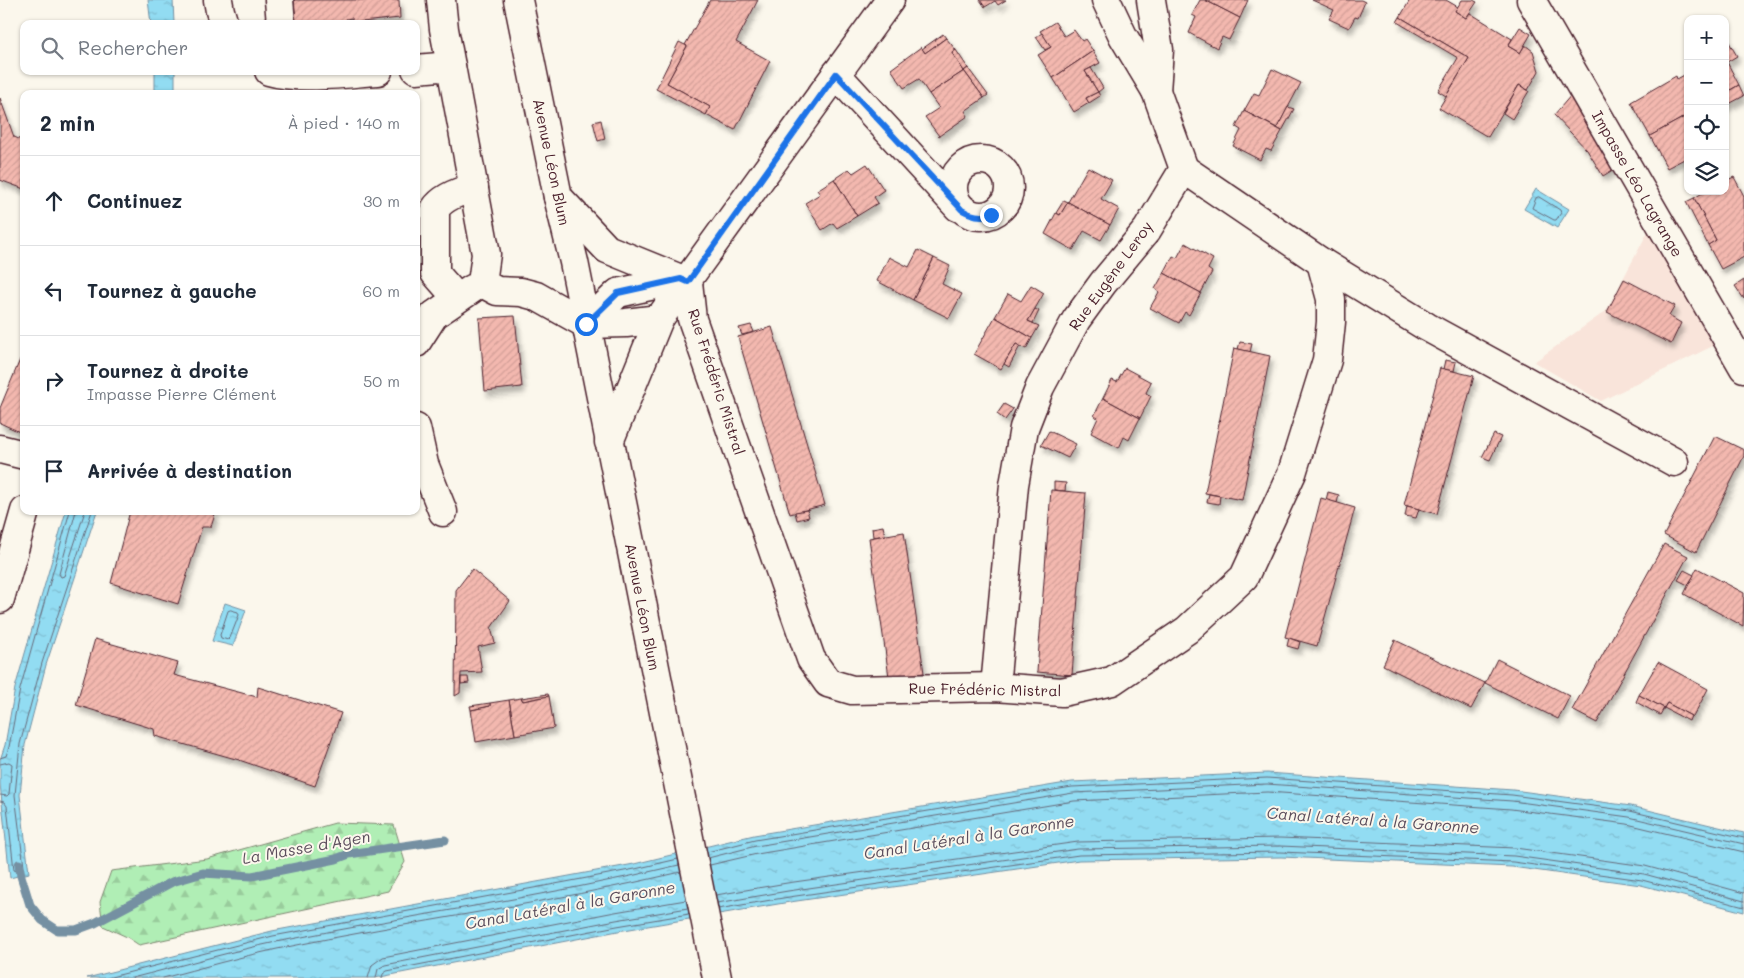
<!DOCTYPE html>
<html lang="fr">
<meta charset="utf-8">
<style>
body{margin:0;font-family:Mali,sans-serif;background:#f2f2f3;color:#1f2937}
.controls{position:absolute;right:15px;top:15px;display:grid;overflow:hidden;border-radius:10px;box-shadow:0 1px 4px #0004}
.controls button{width:45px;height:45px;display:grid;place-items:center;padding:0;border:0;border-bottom:1px solid #e0e1e3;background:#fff;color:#1f2937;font:25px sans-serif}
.stop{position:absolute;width:15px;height:15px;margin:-11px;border:4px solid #1a73e8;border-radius:50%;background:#fff}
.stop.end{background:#1a73e8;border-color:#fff;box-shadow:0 1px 5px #0008}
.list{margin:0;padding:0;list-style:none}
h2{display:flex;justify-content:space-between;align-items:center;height:65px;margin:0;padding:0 20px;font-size:21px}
h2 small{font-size:16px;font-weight:400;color:#747a83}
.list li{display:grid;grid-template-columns:32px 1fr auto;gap:15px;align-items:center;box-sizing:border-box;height:90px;padding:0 20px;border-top:1px solid #e0e1e3}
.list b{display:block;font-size:19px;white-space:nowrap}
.list p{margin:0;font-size:16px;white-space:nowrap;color:#747a83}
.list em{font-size:16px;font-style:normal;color:#747a83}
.icon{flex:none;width:28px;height:28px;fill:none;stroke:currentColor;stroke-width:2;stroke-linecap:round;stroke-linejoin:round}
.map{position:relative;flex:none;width:1744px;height:978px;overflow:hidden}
.search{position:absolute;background:#fff;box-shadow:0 1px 4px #0004;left:20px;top:20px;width:400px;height:55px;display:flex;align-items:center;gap:12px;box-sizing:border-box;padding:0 18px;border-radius:10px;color:#747a83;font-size:19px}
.panel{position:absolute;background:#fff;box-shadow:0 1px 4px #0004;left:20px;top:90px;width:400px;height:425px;border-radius:10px}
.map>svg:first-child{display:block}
</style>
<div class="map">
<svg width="1744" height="978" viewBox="0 0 1744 978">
<defs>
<pattern id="forest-firs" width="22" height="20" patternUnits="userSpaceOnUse" patternTransform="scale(1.25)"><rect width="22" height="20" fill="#b0eeb5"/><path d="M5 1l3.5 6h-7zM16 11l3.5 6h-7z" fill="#99cc9c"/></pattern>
<pattern id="water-ripples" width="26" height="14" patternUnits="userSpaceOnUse" patternTransform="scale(1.25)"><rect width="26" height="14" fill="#92dcf2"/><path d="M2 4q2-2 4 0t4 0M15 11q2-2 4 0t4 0" fill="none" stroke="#7fbcd0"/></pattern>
<pattern id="building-hatch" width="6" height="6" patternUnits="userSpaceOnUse" patternTransform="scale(1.25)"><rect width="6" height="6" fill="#f3b8af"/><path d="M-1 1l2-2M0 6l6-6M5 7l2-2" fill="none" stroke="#d29e97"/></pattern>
<filter id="shadow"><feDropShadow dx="3" dy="5.5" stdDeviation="2.5" flood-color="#0004"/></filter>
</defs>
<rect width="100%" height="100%" fill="#fbf7ec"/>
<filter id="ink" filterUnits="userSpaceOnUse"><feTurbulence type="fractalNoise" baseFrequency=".02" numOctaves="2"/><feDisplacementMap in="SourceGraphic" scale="10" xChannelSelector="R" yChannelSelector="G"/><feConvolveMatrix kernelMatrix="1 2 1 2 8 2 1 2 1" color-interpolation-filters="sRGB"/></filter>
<g filter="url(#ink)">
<path fill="#f9e4da" d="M 1651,226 L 1719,343 L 1601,401 L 1534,362 L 1606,311 Z"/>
<path fill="url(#forest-firs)" stroke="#7d8670" d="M 335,823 L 394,825 L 405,862 L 388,891 L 139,945 L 127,937 L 103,926 L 100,902 L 111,871 L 207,859 Z"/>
<g fill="url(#water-ripples)" stroke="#7590a2">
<path d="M 148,0 L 173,0 L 174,24 L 151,24 Z"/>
<rect x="155" y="71" width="20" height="23"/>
<path d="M 1536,189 L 1569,209 L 1557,228 L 1524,209 Z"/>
<path d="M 66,511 L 97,511 L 46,665 L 25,745 L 20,795 L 29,873 L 10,878 L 0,784 L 0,760 L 5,745 L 15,688 Z"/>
<path d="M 225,603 L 246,610 L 233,646 L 212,641 Z"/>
<path d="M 1267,773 L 1513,790 L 1631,806 L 1744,833 L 1744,912 L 1641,885 L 1512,867 L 1281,857 L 1079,860 L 790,902 L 618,931 L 375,978 L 87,978 L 272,931 L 634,864 L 754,835 L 1072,782 Z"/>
</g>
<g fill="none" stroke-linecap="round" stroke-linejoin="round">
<g stroke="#676b7b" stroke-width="1">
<path d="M 1539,197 L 1560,210 L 1561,213 L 1556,220 L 1554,220 L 1532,208 L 1536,198 Z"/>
<path d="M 76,511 L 59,574 L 61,577 L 64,576 L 85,511"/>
<path d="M 231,610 L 238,612 L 239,615 L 230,638 L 228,640 L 221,638 L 220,635 L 228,611 Z"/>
<path d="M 0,758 L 6,756 L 9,747 L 20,689 L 70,511"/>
<path d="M 0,764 L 9,762 L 12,764 L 9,794 L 7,796 L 0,795"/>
<path d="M 0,801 L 4,802 L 7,806 L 14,870 L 17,871 L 22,870 L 24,867 L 15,795 L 20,744 L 42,663 L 92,511"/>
<path d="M 707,852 L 755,840 L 1072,787 L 1267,778 L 1512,795 L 1630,811 L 1744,838"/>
<path d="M 708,858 L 756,846 L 1073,793 L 1267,784 L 1512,801 L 1629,817 L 1744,844"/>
<path d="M 710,865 L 757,854 L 1074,801 L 1267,792 L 1511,809 L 1627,824 L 1744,852"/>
<path d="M 716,895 L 787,883 L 1078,842 L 1280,838 L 1515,848 L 1645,866 L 1744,893"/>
<path d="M 717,903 L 788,891 L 1078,849 L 1280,846 L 1514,856 L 1644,874 L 1744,901"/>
<path d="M 718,909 L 789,897 L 1079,855 L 1281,852 L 1513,862 L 1642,880 L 1744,907"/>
<path d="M 107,978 L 273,936 L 539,887 L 635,869 L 678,859"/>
<path d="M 132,978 C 180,966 228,952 276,942 C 410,915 546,897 679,865"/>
<path d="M 163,978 C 201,968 239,957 277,949 C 411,921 547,904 681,872"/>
<path d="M 368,978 L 372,965 L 383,957 L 615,912 L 686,900"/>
<path d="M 376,978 L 378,969 L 385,965 L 616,920 L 688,908"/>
<path d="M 382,978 L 383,974 L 387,971 L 617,926 L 689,914"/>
</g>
<path stroke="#7590a2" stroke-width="9" d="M 19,864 L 21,876 L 30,905 L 42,920 L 57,930 L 76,930 L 95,923 L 172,882 L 203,873 L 252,876 L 336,859 L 349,854 L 445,840"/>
</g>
<g fill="url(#building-hatch)" stroke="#4a1f2b" filter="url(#shadow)">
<path d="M 294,0 L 399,0 L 400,18 L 352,23 L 352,18 L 346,19 L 345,23 L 296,24 Z"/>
<path d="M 710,0 L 758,0 L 736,42 L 770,61 L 735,130 L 706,115 L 710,107 L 667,83 L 687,46 L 685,45 Z"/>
<path d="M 980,0 L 1006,0 L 998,5 L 995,1 L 985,7 Z"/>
<path d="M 1200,0 L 1205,0 L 1240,18 L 1229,40 L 1222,37 L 1217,48 L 1189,33 L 1196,17 L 1192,15 Z"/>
<path d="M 1205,0 L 1248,0 L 1240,18 Z"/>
<path d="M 1312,0 L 1361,0 L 1365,2 L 1358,18 L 1355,17 L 1349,28 L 1329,19 L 1334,10 Z"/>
<path d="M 1410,0 L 1446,0 L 1458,7 L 1455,11 L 1466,18 L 1470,13 L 1512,39 L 1508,46 L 1520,53 L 1525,45 L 1533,51 L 1539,71 L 1528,90 L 1519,85 L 1488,137 L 1439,108 L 1469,58 L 1400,17 Z"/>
<path d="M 1462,0 L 1473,0 L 1477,2 L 1466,18 L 1455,11 Z"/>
<path d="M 1400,17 L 1469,58 L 1446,96 L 1438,91 L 1458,58 L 1397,22 Z"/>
<path d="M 1055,22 L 1064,36 L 1074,30 L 1082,41 L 1085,39 L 1093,51 L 1053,78 L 1038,55 L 1051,47 L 1040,31 Z"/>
<path d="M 1520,27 L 1531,34 L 1520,53 L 1508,46 Z"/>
<path d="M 1042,33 L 1051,47 L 1045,50 L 1036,37 Z"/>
<path d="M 943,34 L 946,38 L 925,53 L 922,49 Z"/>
<path d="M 1726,37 L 1737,56 L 1727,62 L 1739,85 L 1725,93 Z"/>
<path d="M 946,38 L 956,50 L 952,53 L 964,71 L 929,94 L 919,79 L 904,88 L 891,69 L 921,47 L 925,53 Z"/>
<path d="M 679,42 L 687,46 L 667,83 L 710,107 L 706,115 L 656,89 Z"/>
<path d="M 956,50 L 968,68 L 964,71 L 952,53 Z"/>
<path d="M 1093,51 L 1100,63 L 1085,71 L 1098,92 L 1086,98 L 1089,103 L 1074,112 L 1053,78 Z"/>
<path d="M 968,68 L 988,95 L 984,98 L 964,71 Z"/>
<path d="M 1091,68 L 1103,88 L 1098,92 L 1085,71 Z"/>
<path d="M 1272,69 L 1301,83 L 1277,128 L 1244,111 L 1254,93 L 1259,95 Z"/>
<path d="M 964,71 L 984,98 L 965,111 L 968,116 L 939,136 L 925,117 L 939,108 L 929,94 Z"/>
<path d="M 1688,73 L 1688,115 L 1650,136 L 1631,102 L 1676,76 L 1677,79 Z"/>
<path d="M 1519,85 L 1529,91 L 1512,119 L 1503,113 Z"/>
<path d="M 1739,85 L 1744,96 L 1725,106 L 1725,93 Z"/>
<path d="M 1098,92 L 1100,96 L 1089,103 L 1086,98 Z"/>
<path d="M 1572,94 L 1619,166 L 1603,176 L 1587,150 L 1554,115 Z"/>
<path d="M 0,98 L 14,137 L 24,141 L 24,189 L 0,180 Z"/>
<path d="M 1288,107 L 1294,109 L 1282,131 L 1277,128 Z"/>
<path d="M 1244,111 L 1282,131 L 1271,151 L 1266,149 L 1260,160 L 1233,146 L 1241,130 L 1236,127 Z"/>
<path d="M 1688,115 L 1688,157 L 1667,168 L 1650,136 Z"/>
<path d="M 601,120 L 605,139 L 598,141 L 593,122 Z"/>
<path d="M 867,164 L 884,190 L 874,197 L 878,203 L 857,216 L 834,179 L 849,169 L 853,173 Z"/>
<path d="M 1088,167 L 1112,180 L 1101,199 L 1119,209 L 1110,225 L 1068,202 Z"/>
<path d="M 1734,177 L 1744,196 L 1744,257 L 1721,269 L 1708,245 L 1716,240 L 1694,198 L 1706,191 L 1725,191 L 1725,181 Z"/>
<path d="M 834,179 L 857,216 L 837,228 L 833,223 L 822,230 L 805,203 L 820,194 L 817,190 Z"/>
<path d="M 1694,198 L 1716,240 L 1708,245 L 1686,202 Z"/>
<path d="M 1064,200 L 1068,202 L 1060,215 L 1056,213 Z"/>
<path d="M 416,202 L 420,231 L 417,234 L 416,270 Z"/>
<path d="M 1068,202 L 1110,225 L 1101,240 L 1084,231 L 1073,250 L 1045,234 L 1056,213 L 1060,215 Z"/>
<path d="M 1185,243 L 1213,259 L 1208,269 L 1212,272 L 1201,293 L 1164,273 L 1173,256 L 1177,258 Z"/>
<path d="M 918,250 L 934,258 L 913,300 L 877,281 L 889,257 L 909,267 Z"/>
<path d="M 934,258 L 950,266 L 942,284 L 962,294 L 949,318 L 913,300 Z"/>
<path d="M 1164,273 L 1201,293 L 1189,315 L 1185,312 L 1179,323 L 1150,308 L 1159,292 L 1155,289 Z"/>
<path d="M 1624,279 L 1675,306 L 1669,316 L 1681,323 L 1671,344 L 1607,312 Z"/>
<path d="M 1744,280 L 1744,299 L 1735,286 Z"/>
<path d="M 1031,285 L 1044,293 L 1028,321 L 1039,326 L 1032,338 L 995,317 L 1008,294 L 1021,301 Z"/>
<path d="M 1035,309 L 1039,311 L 1033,323 L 1028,321 Z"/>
<path d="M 515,316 L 522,387 L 485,391 L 479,318 Z"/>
<path d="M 995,317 L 1032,338 L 1026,349 L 1016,344 L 1001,369 L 974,354 Z"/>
<path d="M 751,325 L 754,332 L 742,335 L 739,328 Z"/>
<path d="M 772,327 L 825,505 L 790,514 L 738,337 Z"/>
<path d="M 1240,342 L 1252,344 L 1250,352 L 1238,349 Z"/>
<path d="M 1016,344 L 1020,346 L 1009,367 L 1004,364 Z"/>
<path d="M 1234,348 L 1270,356 L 1242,500 L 1205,493 Z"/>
<path d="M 24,350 L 24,434 L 0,423 L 0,408 Z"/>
<path d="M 1445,360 L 1456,362 L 1454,371 L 1443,369 Z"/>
<path d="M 1125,368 L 1151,382 L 1146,393 L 1151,396 L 1140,418 L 1103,398 L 1112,380 L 1117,382 Z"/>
<path d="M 1440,368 L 1474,376 L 1437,514 L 1404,505 Z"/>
<path d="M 1103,398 L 1140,418 L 1129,440 L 1124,437 L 1119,448 L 1091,433 L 1098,418 L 1094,416 Z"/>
<path d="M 1004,404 L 1013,409 L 1005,420 L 997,414 Z"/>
<path d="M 1049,431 L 1076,444 L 1068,458 L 1041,445 Z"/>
<path d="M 1494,434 L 1501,437 L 1490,460 L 1482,457 Z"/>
<path d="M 1715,436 L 1744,450 L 1744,456 L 1696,552 L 1664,535 Z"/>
<path d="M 1054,482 L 1066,483 L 1065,491 L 1054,490 Z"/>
<path d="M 1051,490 L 1086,493 L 1072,675 L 1037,672 Z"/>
<path d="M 1328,492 L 1339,495 L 1337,503 L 1326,500 Z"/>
<path d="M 1209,494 L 1220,496 L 1219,504 L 1207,502 Z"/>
<path d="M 1321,498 L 1355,508 L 1317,646 L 1285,637 Z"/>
<path d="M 1407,506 L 1419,509 L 1416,518 L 1405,516 Z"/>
<path d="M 807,510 L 809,517 L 797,520 L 795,512 Z"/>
<path d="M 130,511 L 216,511 L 211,527 L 202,527 L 178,604 L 111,583 Z"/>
<path d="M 883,526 L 885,535 L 873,537 L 872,528 Z"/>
<path d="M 904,532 L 924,673 L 889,677 L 869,538 Z"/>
<path d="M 1664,544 L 1688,556 L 1597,723 L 1572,710 Z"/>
<path d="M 1697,568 L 1744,593 L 1743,626 L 1684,594 Z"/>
<path d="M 472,569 L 510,601 L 491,628 L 495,643 L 478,647 L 482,672 L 461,673 L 460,693 L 455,696 L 456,590 Z"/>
<path d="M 1684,570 L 1694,575 L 1688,585 L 1678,580 Z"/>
<path d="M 1289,638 L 1300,642 L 1298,649 L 1287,646 Z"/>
<path d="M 95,639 L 178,663 L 174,675 L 257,697 L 258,687 L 341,713 L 315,786 L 239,760 L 155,736 L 154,729 L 76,705 Z"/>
<path d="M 1395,640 L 1485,683 L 1471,709 L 1383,665 Z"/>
<path d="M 1497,659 L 1570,696 L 1558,719 L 1485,683 Z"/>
<path d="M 1658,662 L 1708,689 L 1693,717 L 1667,703 L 1664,708 L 1639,695 Z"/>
<path d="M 461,677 L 468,677 L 469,683 L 461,684 Z"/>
<path d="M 548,694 L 549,696 L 523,701 L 521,698 Z"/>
<path d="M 1639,695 L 1664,708 L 1660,715 L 1636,702 Z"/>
<path d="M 549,696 L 554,728 L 515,735 L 509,700 L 521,698 L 523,701 Z"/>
<path d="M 509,700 L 515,735 L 476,742 L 471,710 L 490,706 L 490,703 Z"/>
<path d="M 490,703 L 490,706 L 471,710 L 470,706 Z"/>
<path d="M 1667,703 L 1691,716 L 1689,721 L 1664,708 Z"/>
</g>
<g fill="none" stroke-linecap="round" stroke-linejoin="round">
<g stroke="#4a1f2b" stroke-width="31">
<g id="minor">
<path d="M 218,0 L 220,11 L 224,24"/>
<path d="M 279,0 L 281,24"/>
<path d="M 441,0 L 444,29 L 451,66"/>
<path d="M 1151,0 L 1159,50 L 1156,91"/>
<path d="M 1531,0 L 1744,368"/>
<path d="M 416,69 L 451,66 L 486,254 L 482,283 L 497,291 L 521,292 L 536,296 L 586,324"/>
<path d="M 269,71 C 300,80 346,73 378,71"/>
<path d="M 836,74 L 958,207"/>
<circle cx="981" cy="188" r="28"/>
<path d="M 1184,169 L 1321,262 L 1427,327 L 1674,462"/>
<path d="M 558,197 L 607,249 L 688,282"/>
<path d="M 688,282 L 692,319 L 811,659 L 828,683 L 852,690 L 995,687 L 1062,692 L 1112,681 L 1187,630 L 1244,577 L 1292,473 L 1327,360 L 1331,322 L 1331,299 L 1321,262"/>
<path d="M 457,298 L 435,273 L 435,209 C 443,197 461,191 474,188"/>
<path d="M 586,324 L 618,293 L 681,279"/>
<path d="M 586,324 L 626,323 L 659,319"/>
<path d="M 416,343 L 434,315 L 472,289"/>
<path d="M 416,428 L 424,464 L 443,512"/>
<path d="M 609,442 L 659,319 L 890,0"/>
<path d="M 0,449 L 24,455"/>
<path d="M 0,599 L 25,511"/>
<path d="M 995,687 L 1014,485 L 1024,428 L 1040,387 L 1076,320 L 1103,283 L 1147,230 L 1184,169 L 1156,91 L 1123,36 L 1106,0"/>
</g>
</g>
<g stroke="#4a1f2b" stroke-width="31">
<path id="major" d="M 518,0 L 558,197 L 574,262 L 717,978"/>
</g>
<use href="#minor" stroke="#fbf7ec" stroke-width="28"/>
<use href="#major" stroke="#fbf7ec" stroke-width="28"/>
</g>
</g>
<g fill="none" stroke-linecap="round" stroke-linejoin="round" filter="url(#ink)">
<path stroke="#1a73e8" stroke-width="6" d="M 586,324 L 618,293 L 681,279 L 688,282 L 836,74 L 962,210 C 972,216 980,217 991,215"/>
</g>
<g text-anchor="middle" stroke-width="4" stroke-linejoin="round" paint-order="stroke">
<g font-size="15" fill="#4a1f2b" stroke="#fbf7ec">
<text transform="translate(551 162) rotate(78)" y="5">Avenue Léon Blum</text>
<text transform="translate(1637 184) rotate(60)" y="5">Impasse Léo Lagrange</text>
<text transform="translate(1111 276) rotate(-54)" y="5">Rue Eugène Leroy</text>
<text transform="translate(716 382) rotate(72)" y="5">Rue Frédéric Mistral</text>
<text transform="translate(642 607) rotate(79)" y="5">Avenue Léon Blum</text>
<text transform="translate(985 690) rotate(1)" y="5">Rue Frédéric Mistral</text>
</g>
<g font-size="16" font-style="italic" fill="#5c4e5d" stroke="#fbf7ec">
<text transform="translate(1373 820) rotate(4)" y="6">Canal Latéral à la Garonne</text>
<text transform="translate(969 837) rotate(-9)" y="6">Canal Latéral à la Garonne</text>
<text transform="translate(306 847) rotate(-10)" y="6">La Masse d'Agen</text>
<text transform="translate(570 905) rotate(-10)" y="6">Canal Latéral à la Garonne</text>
</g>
</g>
</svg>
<div class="controls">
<button>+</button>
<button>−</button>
<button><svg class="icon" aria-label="locate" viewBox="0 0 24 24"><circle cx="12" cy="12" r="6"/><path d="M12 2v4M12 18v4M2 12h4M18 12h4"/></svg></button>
<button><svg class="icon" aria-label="layers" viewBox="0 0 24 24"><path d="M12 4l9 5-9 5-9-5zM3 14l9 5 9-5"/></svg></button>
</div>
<div class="stop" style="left:586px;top:324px"></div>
<div class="stop end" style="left:991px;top:215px"></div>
<div class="search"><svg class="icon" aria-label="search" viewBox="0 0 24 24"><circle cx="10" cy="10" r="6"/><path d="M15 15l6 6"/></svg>Rechercher</div>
<section class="panel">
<h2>2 min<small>À pied · 140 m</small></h2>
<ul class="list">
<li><svg class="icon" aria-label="ahead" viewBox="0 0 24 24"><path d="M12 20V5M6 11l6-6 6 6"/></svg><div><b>Continuez</b></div><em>30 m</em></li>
<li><svg class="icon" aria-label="left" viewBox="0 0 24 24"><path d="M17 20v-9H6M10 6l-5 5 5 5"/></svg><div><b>Tournez à gauche</b></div><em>60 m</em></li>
<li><svg class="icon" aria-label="right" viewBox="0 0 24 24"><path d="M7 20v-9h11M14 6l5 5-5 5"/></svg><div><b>Tournez à droite</b><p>Impasse Pierre Clément</p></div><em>50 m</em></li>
<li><svg class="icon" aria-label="arrive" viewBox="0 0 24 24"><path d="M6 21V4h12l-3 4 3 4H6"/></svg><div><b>Arrivée à destination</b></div></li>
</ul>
</section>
</div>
